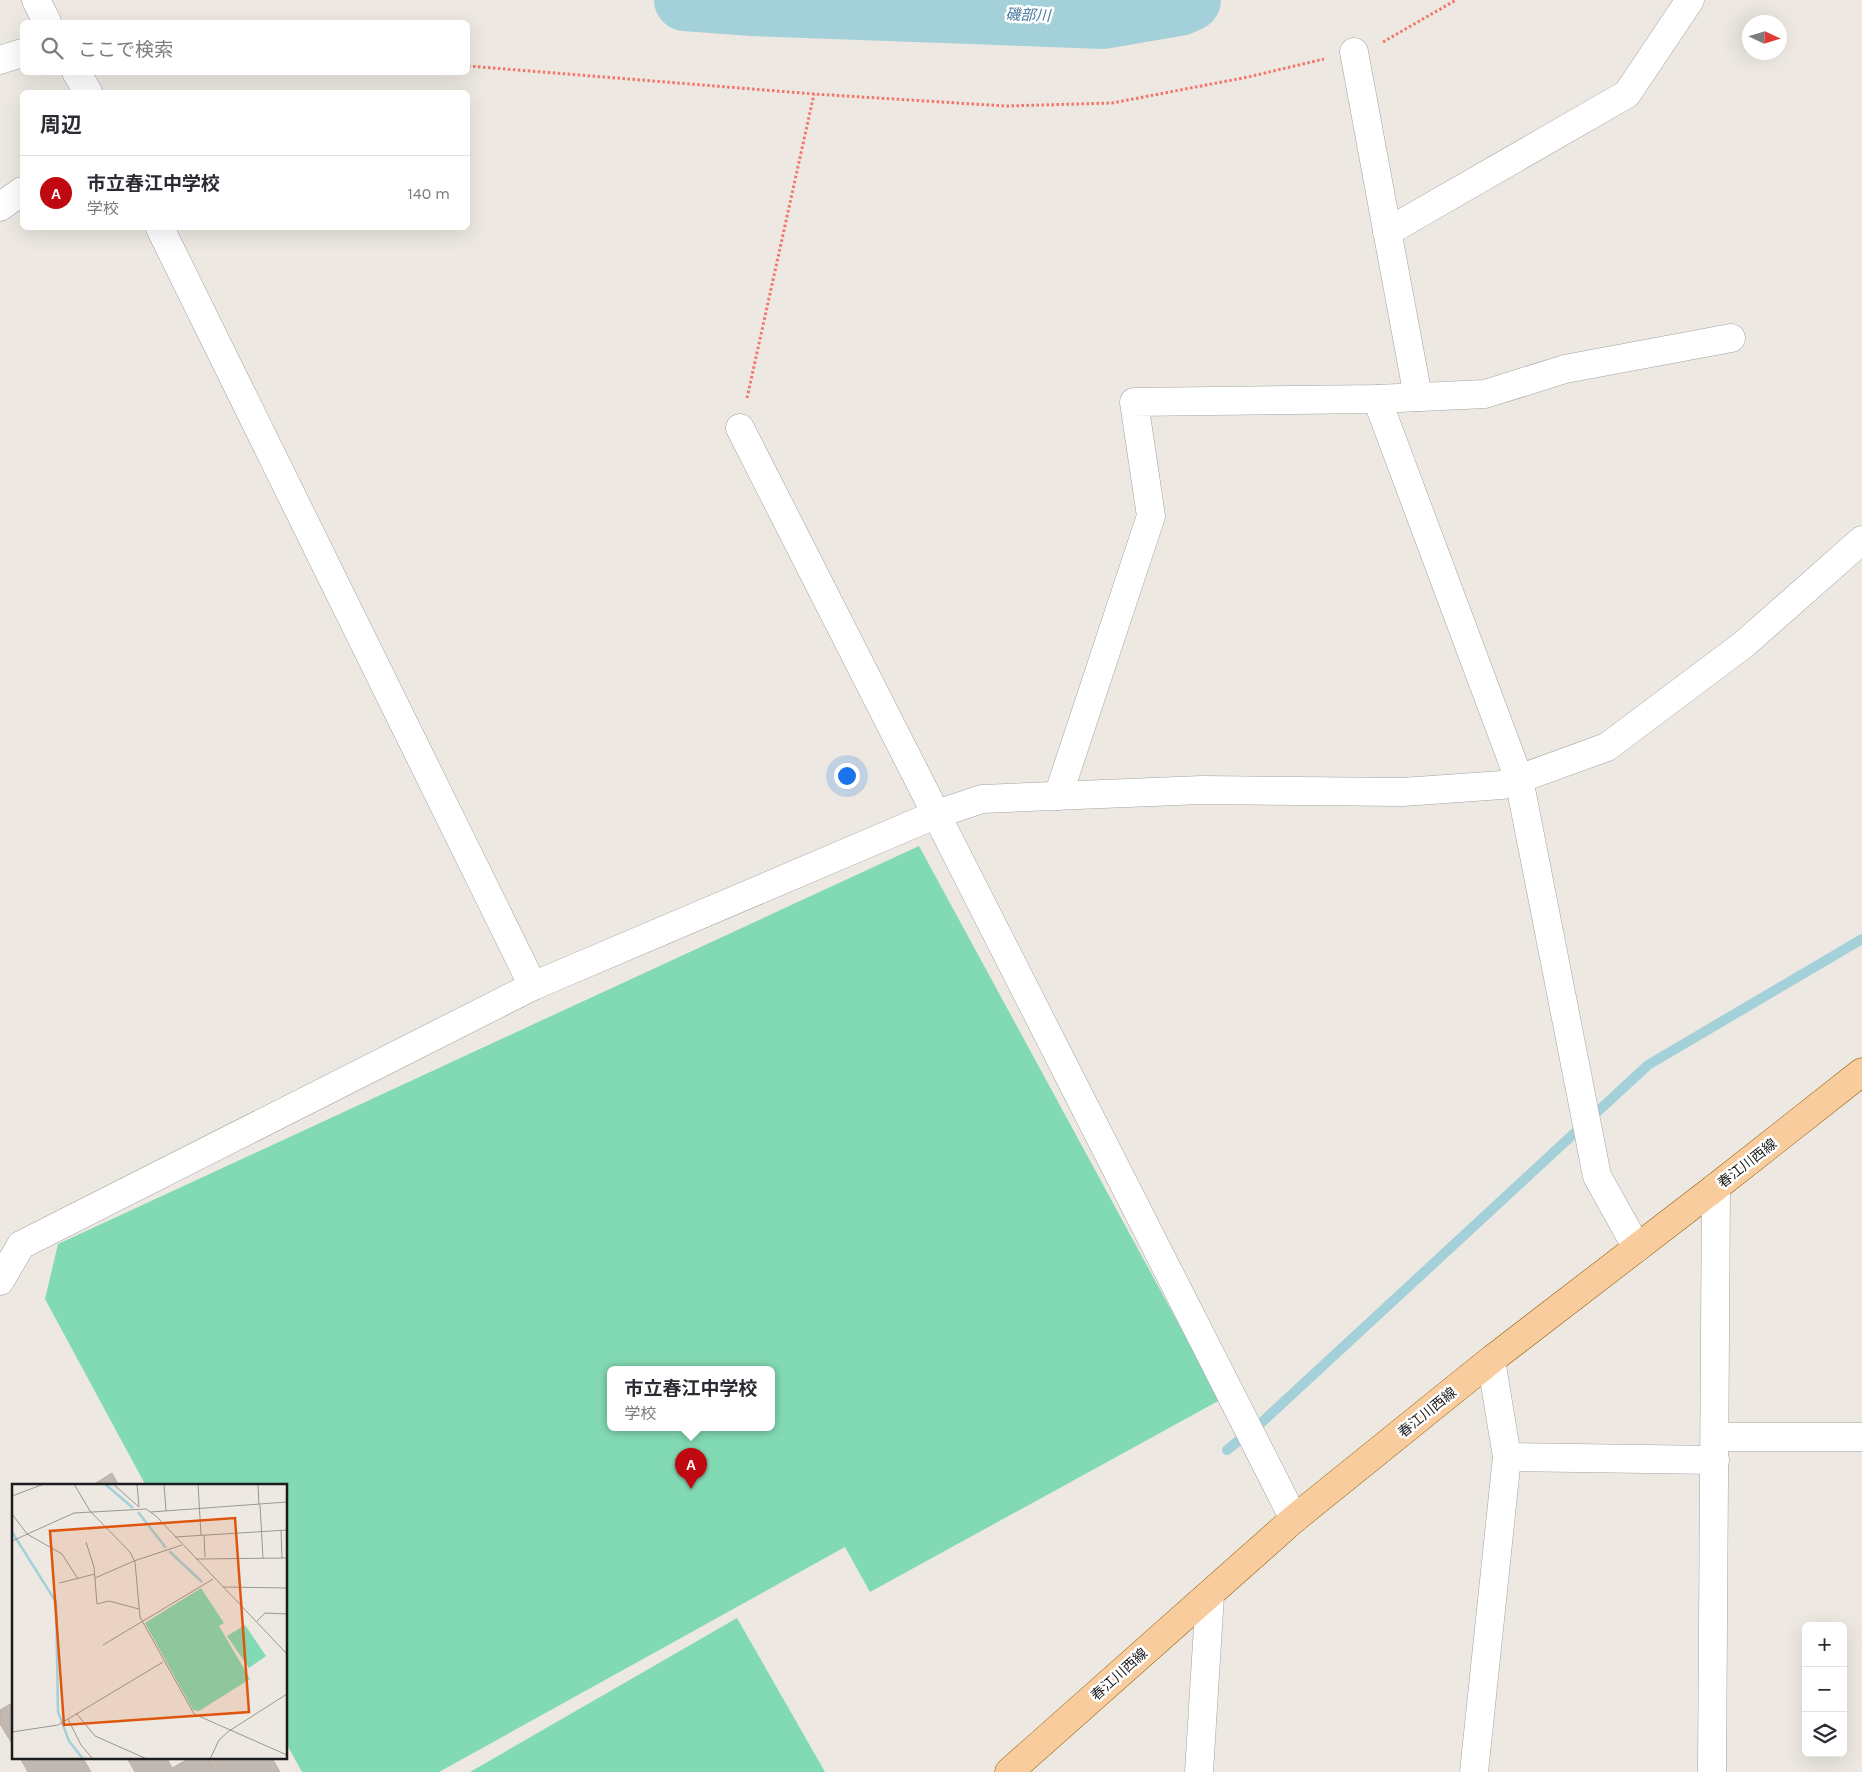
<!DOCTYPE html>
<html lang="ja">
<meta charset="utf-8">
<style>
body{margin:0;font-family:Karla,"Noto Sans JP",sans-serif;background:#f7f7f7;color:#2b2b33}
.controls{position:absolute;right:15px;bottom:15px;display:grid;overflow:hidden;border-radius:8px;box-shadow:0 5px 20px #0002}
.controls button{width:45px;height:45px;display:grid;place-items:center;padding:0;border:0;border-bottom:1px solid #e1e1e2;background:#fff;color:#2b2b33;font:25px sans-serif}
.compass{position:absolute;left:1742px;top:15px;width:45px;height:45px;border-radius:50%;background:#fff;box-shadow:0 5px 20px #0002;rotate:94deg}
.you{position:absolute;left:846px;top:775px;width:18px;height:18px;margin:-12px;border:4px solid #fff;border-radius:50%;background:#1a73e8;box-shadow:0 0 0 8px #1a73e833}
.badge{display:grid;place-items:center;width:32px;height:32px;border-radius:50%;background:#c00810;color:#fff;font-size:16px;font-weight:700}
.pin{position:absolute;translate:-50% -41px;filter:drop-shadow(0 1px 2px #0008)}
.pin::after{content:'';position:absolute;top:26px;width:18px;height:15px;background:inherit;clip-path:polygon(0 0,100% 0,50% 100%)}
.popup{position:absolute;left:607px;top:1366px;width:168px;height:65px;box-sizing:border-box;display:grid;place-content:center;border-radius:8px;background:#fff;filter:drop-shadow(0 1px 4px #0005);font-size:16px;white-space:nowrap;color:#7c7c81}
.popup b{font-size:19px;color:#2b2b33}
.popup::after{content:'';position:absolute;left:50%;top:100%;margin-left:-10px;border:10px solid transparent;border-top-color:#fff}
.list{margin:0;padding:0;list-style:none}
h2{display:flex;justify-content:space-between;align-items:center;height:65px;margin:0;padding:0 20px;font-size:21px}
h2 small{font-size:16px;font-weight:400;color:#7c7c81}
.list li{display:grid;grid-template-columns:32px 1fr auto;gap:15px;align-items:center;box-sizing:border-box;height:75px;padding:0 20px;border-top:1px solid #e1e1e2}
.list b{display:block;font-size:19px;white-space:nowrap}
.list p{margin:0;font-size:16px;white-space:nowrap;color:#7c7c81}
.list em{font-size:16px;font-style:normal;color:#7c7c81}
.icon{flex:none;width:28px;height:28px;fill:none;stroke:currentColor;stroke-width:2;stroke-linecap:round;stroke-linejoin:round}
.map{position:relative;flex:none;width:1862px;height:1772px;overflow:hidden}
.search{position:absolute;background:#fff;box-shadow:0 5px 20px #0002;left:20px;top:20px;width:450px;height:55px;display:flex;align-items:center;gap:12px;box-sizing:border-box;padding:0 18px;border-radius:8px;color:#7c7c81;font-size:19px}
.panel{position:absolute;background:#fff;box-shadow:0 5px 20px #0002;left:20px;top:90px;width:450px;height:140px;border-radius:8px}
.map>svg:first-child{display:block}
</style>
<div class="map">
<svg width="1862" height="1772" viewBox="0 0 1862 1772">
<rect width="100%" height="100%" fill="#ede9e2"/>
<g fill="#82dab4" fill-rule="evenodd">
<path d="M 919,846 L 1220,1400 L 870,1592 L 845,1547 L 439,1772 L 302,1772 L 286,1743 L 286,1486 L 146,1486 L 45,1299 L 58,1244 ZM 611,1370 L 771,1370 L 771,1428 L 611,1428 Z"/>
<path d="M 737,1618 L 825,1772 L 470,1772 Z"/>
</g>
<g fill="none" stroke-linecap="round" stroke-linejoin="round">
<path stroke="#a4d0d9" stroke-width="10" d="M 1227,1450 L 1261,1423 L 1648,1065 L 1862,939"/>
<path stroke="#a4d0d9" stroke-width="62" d="M 685,0 L 752,5 L 1103,18 L 1179,5 L 1190,0"/>
</g>
<g fill="#c1b8b2" stroke="#beafa5">
<path d="M 112,1473 L 119,1486 L 91,1486 Z"/>
<path d="M 14,1702 L 14,1747 L 0,1724 L 0,1710 Z"/>
<path d="M 20,1758 L 83,1758 L 91,1772 L 28,1772 Z"/>
<path d="M 127,1758 L 167,1758 L 172,1768 L 190,1758 L 207,1758 L 215,1772 L 135,1772 Z"/>
<path d="M 207,1758 L 272,1758 L 280,1772 L 215,1772 Z"/>
</g>
<g fill="none" stroke-linecap="round" stroke-linejoin="round">
<g stroke="#a3a3a3" stroke-width="29">
<g id="minor">
<path d="M 36,0 L 47,22"/>
<path d="M 1354,52 L 1418,397"/>
<path d="M 0,60 L 22,53"/>
<path d="M 76,72 L 88,92"/>
<path d="M 0,207 L 22,191"/>
<path d="M 160,228 L 533,986"/>
<path d="M 1387,232 L 1627,94 L 1690,0"/>
<path d="M 1377,399 L 1519,779 L 1597,1176 L 1637,1248"/>
<path d="M 740,428 L 1294,1519"/>
<path d="M 1058,796 L 1151,516 L 1134,402 L 1377,399 L 1485,394 L 1565,369 L 1731,338"/>
<path d="M 0,1281 L 21,1245 L 533,986 L 937,814 L 982,799 L 1202,790 L 1403,792 L 1502,785 L 1607,747 L 1743,645 L 1862,540"/>
<path d="M 1715,1437 L 1862,1437"/>
<path d="M 1507,1457 L 1715,1460"/>
<path d="M 1199,1772 L 1210,1594"/>
<path d="M 1474,1772 L 1507,1457 L 1491,1360"/>
<path d="M 1712,1772 L 1716,1187"/>
</g>
</g>
<g stroke="#8e5b06" stroke-width="29">
<path id="major" d="M 1009,1772 L 1294,1519 L 1491,1360 L 1716,1187 L 1862,1072"/>
</g>
<g stroke="#f4756c" stroke-width="3" stroke-dasharray="2.5 2.5" stroke-linecap="butt">
<path d="M 1383,42 L 1456,0"/>
<path d="M 468,66 L 814,94 L 1006,106 L 1112,103 L 1248,77 L 1324,59"/>
<path d="M 747,398 L 814,94"/>
</g>
<use href="#minor" stroke="#fff" stroke-width="28"/>
<use href="#major" stroke="#f8cc9c" stroke-width="28"/>
</g>
<g text-anchor="middle" stroke-width="5" stroke-linejoin="round" paint-order="stroke">
<g font-size="14" fill="#1c1c1c" stroke="#fff">
<text transform="translate(1747 1163) rotate(-38)" y="5">春江川西線</text>
<text transform="translate(1427 1412) rotate(-39)" y="5">春江川西線</text>
<text transform="translate(1119 1674) rotate(-42)" y="5">春江川西線</text>
</g>
<g font-size="15" font-style="italic" fill="#4a79a0" stroke="#fff">
<text transform="translate(1028 15) rotate(2)" y="5">磯部川</text>
</g>
</g>
<g transform="translate(12 1484)">
<rect width="275" height="275" fill="#ede9e2"/>
<path d="M 189,104 L 212,139 L 207,142 L 238,195 L 187,227 L 181,226 L 133,139 ZM 233,141 L 254,172 L 237,184 L 215,152 Z" fill="#82dab4"/>
<path fill="none" stroke="#a4d0d9" stroke-width="2.5" d="M 93,0 L 121,24M 126,28 L 154,64M 0,48 L 44,118 L 46,228 L 57,257 L 71,275M 157,67 L 190,98"/>
<path fill="none" stroke="#999793" stroke-width="1" d="M 62,0 L 78,27 L 118,68 L 123,78 L 128,133 L 182,230 L 275,271M 101,0 L 127,23M 125,0 L 127,23M 152,0 L 154,27M 186,0 L 189,51M 246,0 L 247,21M 0,12 L 32,0M 248,21 L 251,74M 139,28 L 275,18M 0,30 L 15,50 L 50,70 L 66,95M 269,46 L 270,74M 192,51 L 193,73M 163,53 L 275,46M 0,57 L 62,29 L 134,25 L 144,32 L 275,170M 74,58 L 82,83 L 85,120 L 97,117 L 127,125M 184,75 L 275,74M 83,94 L 122,77 L 170,61M 47,99 L 83,90M 211,103 L 275,104M 245,137 L 253,129 L 275,130M 91,161 L 201,95M 64,229 L 83,252 L 135,275M 56,235 L 69,261 L 81,275M 0,248 L 46,241 L 151,178M 198,275 L 207,256 L 217,247 L 275,210"/>
<path fill="#de560d" fill-opacity="0.15" stroke="#de560d" stroke-width="2.5" d="M 223,34 L 237,228 L 52,241 L 38,47 Z"/>
<rect width="275" height="275" fill="none" stroke="#1c1c1c" stroke-width="2.5"/>
</g>
</svg>
<div class="controls">
<button>+</button>
<button>−</button>
<button><svg class="icon" aria-label="layers" viewBox="0 0 24 24"><path d="M12 4l9 5-9 5-9-5zM3 14l9 5 9-5"/></svg></button>
</div>
<svg class="compass" viewBox="-18 -18 36 36"><path d="M0-13l5 13h-10z" fill="#e53935"/><path d="M0 13l5-13h-10z" fill="#7c7c81"/></svg>
<div class="you"></div>
<div class="pin badge" style="left:691px;top:1489px">A</div>
<div class="popup"><b>市立春江中学校</b>学校</div>
<div class="search"><svg class="icon" aria-label="search" viewBox="0 0 24 24"><circle cx="10" cy="10" r="6"/><path d="M15 15l6 6"/></svg>ここで検索</div>
<section class="panel">
<h2>周辺<small></small></h2>
<ul class="list">
<li><span class="badge">A</span><div><b>市立春江中学校</b><p>学校</p></div><em>140 m</em></li>
</ul>
</section>
</div>
